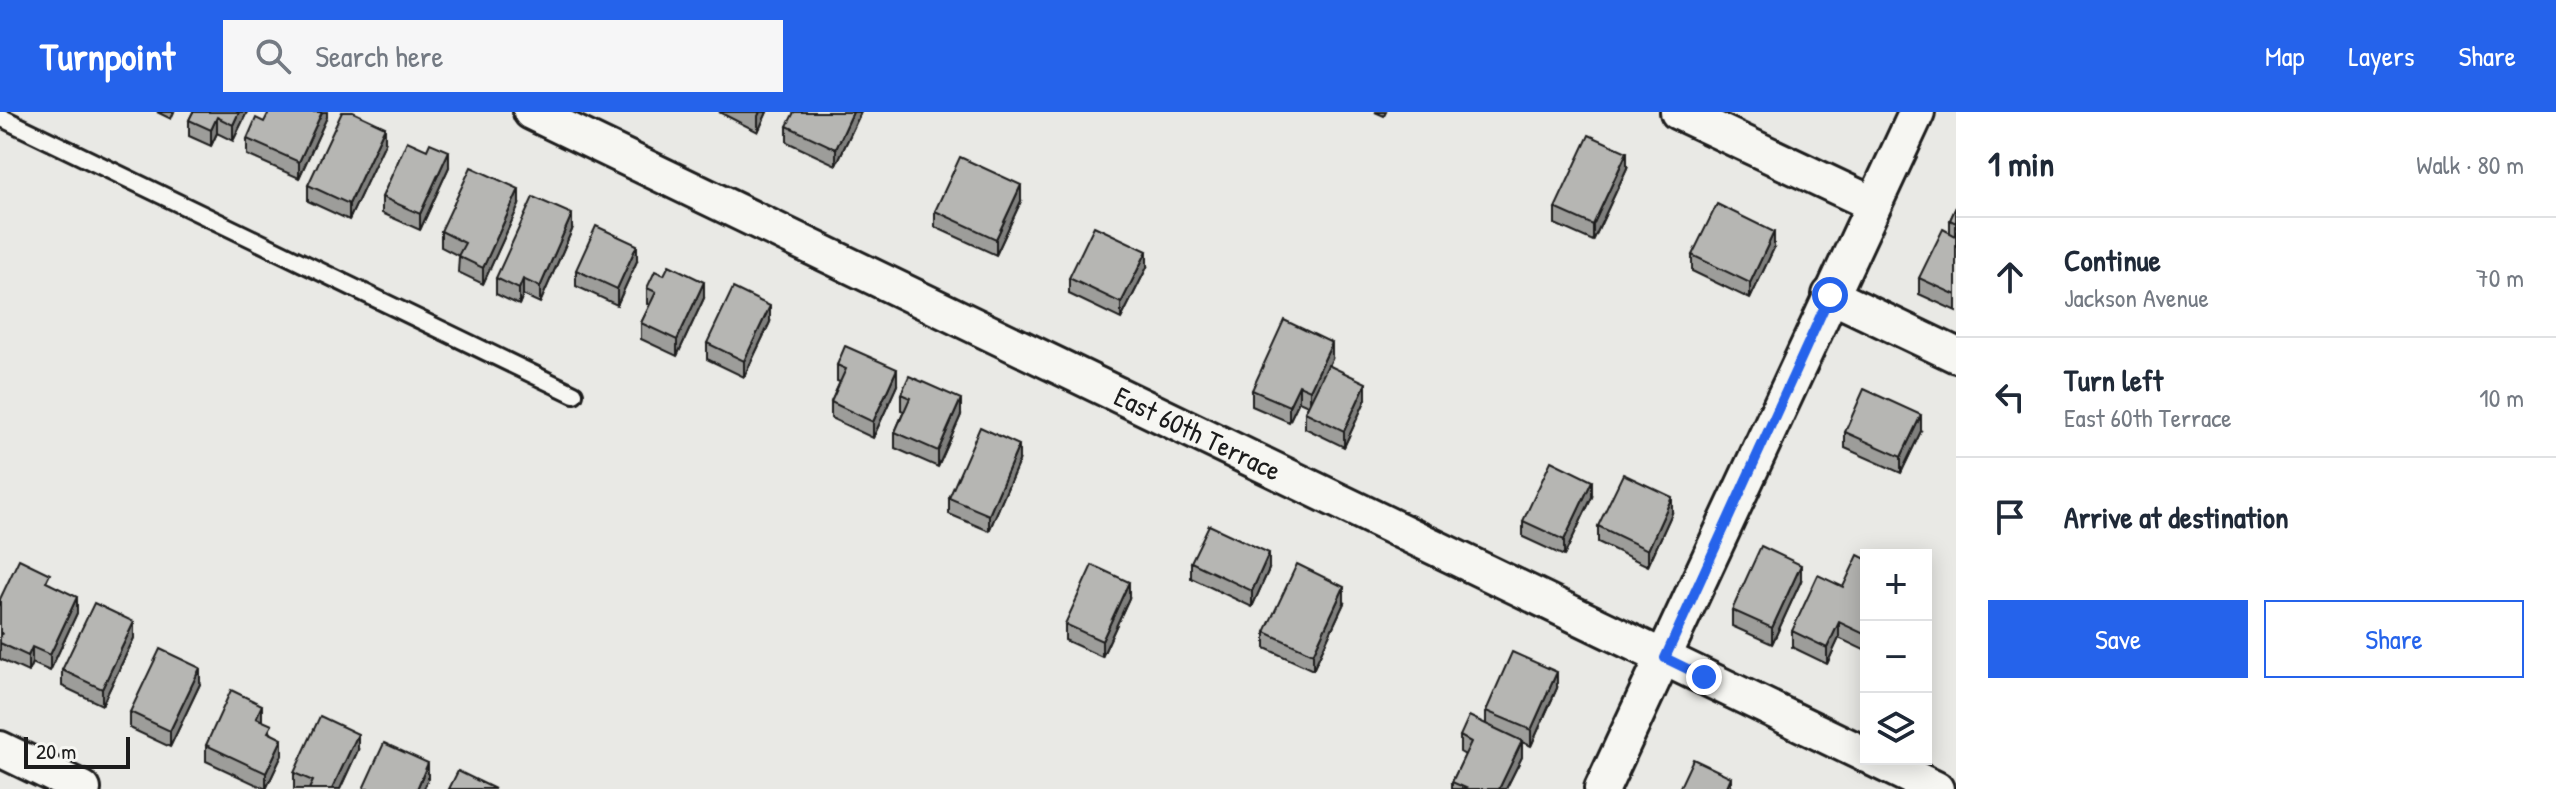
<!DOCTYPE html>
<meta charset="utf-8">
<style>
body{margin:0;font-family:"Patrick Hand",sans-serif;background:#f6f6f7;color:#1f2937}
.controls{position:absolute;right:24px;bottom:24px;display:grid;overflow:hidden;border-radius:0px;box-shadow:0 4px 20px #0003}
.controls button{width:72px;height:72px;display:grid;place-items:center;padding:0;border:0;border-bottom:2px solid #e0e1e3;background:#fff;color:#1f2937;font:40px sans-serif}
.scale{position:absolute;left:24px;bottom:20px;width:106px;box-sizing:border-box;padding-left:8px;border:4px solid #1c1c1c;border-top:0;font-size:22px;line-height:28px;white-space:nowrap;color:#1c1c1c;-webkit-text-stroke:6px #f6f6f2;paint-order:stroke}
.stop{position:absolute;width:24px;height:24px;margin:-18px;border:6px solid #2563eb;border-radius:50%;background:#fff}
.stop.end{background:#2563eb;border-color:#fff;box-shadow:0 2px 8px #0008}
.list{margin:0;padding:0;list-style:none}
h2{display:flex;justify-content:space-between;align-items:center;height:104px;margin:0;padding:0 32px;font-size:34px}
h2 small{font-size:26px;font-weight:400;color:#747a83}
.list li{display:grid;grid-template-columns:52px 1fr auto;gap:24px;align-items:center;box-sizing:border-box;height:120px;padding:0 32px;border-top:2px solid #e0e1e3}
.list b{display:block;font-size:30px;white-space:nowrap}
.list p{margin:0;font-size:26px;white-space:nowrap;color:#747a83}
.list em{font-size:26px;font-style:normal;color:#747a83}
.actions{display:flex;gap:16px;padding:24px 32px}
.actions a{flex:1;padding:18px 0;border:2px solid #2563eb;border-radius:0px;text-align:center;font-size:28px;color:#2563eb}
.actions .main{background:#2563eb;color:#fff}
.icon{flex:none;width:44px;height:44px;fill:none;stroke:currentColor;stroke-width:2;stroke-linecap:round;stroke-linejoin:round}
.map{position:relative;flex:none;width:1956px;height:677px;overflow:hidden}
header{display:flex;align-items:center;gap:48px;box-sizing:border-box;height:112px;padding:0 40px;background:#2563eb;color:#fff}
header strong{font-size:38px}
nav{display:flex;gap:44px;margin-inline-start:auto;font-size:28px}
.search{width:560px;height:72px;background:#f6f6f7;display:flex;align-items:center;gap:20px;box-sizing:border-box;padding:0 28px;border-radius:0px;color:#747a83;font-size:30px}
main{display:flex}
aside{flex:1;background:#fff}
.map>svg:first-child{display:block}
</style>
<header>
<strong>Turnpoint</strong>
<div class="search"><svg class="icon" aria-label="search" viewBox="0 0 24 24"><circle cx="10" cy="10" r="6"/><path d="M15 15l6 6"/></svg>Search here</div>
<nav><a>Map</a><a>Layers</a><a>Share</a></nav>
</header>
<main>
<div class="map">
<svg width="1956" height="677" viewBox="0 0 1956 677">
<rect width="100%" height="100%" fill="#e9e9e5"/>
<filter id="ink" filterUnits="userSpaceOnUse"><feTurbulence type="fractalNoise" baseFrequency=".0125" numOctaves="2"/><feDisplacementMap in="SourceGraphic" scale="16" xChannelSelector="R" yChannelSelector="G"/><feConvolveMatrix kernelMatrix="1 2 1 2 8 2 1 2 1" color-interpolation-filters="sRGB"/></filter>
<g filter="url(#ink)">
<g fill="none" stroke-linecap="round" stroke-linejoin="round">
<g stroke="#1c1c1c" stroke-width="22">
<path id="lane" d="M 0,5 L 574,282"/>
</g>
<g stroke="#1c1c1c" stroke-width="40">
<g id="street">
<path id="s1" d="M 531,0 L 1866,643"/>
<path d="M 1678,0 L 1873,92"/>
<path d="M 1830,183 L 1956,243"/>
<path d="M 0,637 L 83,677"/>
<path d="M 1874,647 L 1936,677"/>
<path d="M 1602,677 L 1917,0"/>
</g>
</g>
<use href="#lane" stroke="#f6f6f2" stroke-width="16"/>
<use href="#street" stroke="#f6f6f2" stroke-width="34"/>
</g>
<g fill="#9d9d9a" stroke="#1c1c1c" stroke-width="2">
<path d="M 157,0 L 174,0 L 171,7 Z"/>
<path d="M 193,0 L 247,0 L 233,29 L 217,21 L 211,34 L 189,24 L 189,8 Z"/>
<path d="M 327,0 L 327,5 L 299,66 L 247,43 L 247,27 L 264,10 Z"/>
<path d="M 719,0 L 767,0 L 758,20 Z"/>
<path d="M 861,0 L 836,53 L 787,30 L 787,14 Z"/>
<path d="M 1375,0 L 1386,0 L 1384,4 Z"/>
<path d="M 385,31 L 349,108 L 308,89 L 308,73 Z"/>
<path d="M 427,38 L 449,55 L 420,118 L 382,101 L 382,85 Z"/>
<path d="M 1627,56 L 1593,129 L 1555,112 L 1555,96 Z"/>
<path d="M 1021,89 L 996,143 L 935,115 L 935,99 Z"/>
<path d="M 519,93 L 483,172 L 458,160 L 459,144 L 441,135 L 441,119 Z"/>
<path d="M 1956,95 L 1956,199 L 1919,182 L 1919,166 L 1950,121 L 1950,108 Z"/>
<path d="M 572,118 L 540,191 L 523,183 L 519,193 L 496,182 L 496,166 Z"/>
<path d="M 1774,136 L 1750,187 L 1692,159 L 1692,143 Z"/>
<path d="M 637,149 L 617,193 L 576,174 L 576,158 Z"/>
<path d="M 1147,155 L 1121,207 L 1069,182 L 1069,166 Z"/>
<path d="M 647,176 L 704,186 L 677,244 L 641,227 L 641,211 L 650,193 L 647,192 Z"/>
<path d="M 770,210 L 744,265 L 707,247 L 707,231 Z"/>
<path d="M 1332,247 L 1329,253 L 1366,287 L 1344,335 L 1305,316 L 1305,300 L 1308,293 L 1299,289 L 1289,310 L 1252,294 L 1252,278 Z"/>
<path d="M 837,253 L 897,273 L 873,326 L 831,306 L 831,290 L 840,270 L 837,269 Z"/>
<path d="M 901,282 L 961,303 L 938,355 L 895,336 L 895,320 L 904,299 L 901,298 Z"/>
<path d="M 1921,319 L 1901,361 L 1845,336 L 1845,320 Z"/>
<path d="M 1019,349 L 989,419 L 949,402 L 949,386 Z"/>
<path d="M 1592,385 L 1564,444 L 1523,425 L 1523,409 Z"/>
<path d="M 1672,401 L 1648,454 L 1598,430 L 1598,414 Z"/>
<path d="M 1866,447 L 1866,539 L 1839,526 L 1827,552 L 1792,535 L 1792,519 L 1843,475 Z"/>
<path d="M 1191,450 L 1269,457 L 1252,495 L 1191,466 Z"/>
<path d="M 1801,469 L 1772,532 L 1732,514 L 1732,498 Z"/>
<path d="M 50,472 L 77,501 L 50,559 L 32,551 L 28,560 L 0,547 L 0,487 Z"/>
<path d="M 1129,486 L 1102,545 L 1065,528 L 1065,512 Z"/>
<path d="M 1344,491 L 1313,558 L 1265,536 L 1265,520 Z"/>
<path d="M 134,526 L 102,593 L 62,574 L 62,558 Z"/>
<path d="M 200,572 L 170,635 L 130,616 L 130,600 Z"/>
<path d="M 1557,576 L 1531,634 L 1522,630 L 1522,645 L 1506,677 L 1452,677 L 1452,670 L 1465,643 L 1460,640 L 1460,624 L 1486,612 L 1486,599 Z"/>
<path d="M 262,609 L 272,622 L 282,643 L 266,677 L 206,649 L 206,633 Z"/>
<path d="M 358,638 L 340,677 L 294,677 L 294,661 Z"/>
</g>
<g fill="#7f7f7d" stroke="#1c1c1c" stroke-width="2">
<path d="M 239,0 L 247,0 L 233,29 L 233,13 Z"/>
<path d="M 322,0 L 327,0 L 327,5 L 299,66 L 299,50 Z"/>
<path d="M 760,0 L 767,0 L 758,20 L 758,4 Z"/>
<path d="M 853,0 L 861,0 L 836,53 L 836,37 Z"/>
<path d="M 217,5 L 217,21 L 211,34 L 211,18 Z"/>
<path d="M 385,15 L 385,31 L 349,108 L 349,92 Z"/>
<path d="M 449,39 L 449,55 L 420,118 L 420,102 Z"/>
<path d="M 1627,40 L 1627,56 L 1593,129 L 1593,113 Z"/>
<path d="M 1021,73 L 1021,89 L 996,143 L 996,127 Z"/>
<path d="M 519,77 L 519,93 L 483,172 L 483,156 Z"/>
<path d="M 572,102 L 572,118 L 540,191 L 540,175 Z"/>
<path d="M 1774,120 L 1774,136 L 1750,187 L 1750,171 Z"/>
<path d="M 637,133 L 637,149 L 617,193 L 617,177 Z"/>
<path d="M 1147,139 L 1147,155 L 1121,207 L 1121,191 Z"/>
<path d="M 523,167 L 523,183 L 519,193 L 519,177 Z"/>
<path d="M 704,170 L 704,186 L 677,244 L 677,228 Z"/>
<path d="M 770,194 L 770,210 L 744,265 L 744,249 Z"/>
<path d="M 1332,231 L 1332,247 L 1310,294 L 1310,278 Z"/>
<path d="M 897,257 L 897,273 L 873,326 L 873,310 Z"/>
<path d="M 1366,271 L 1366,287 L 1344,335 L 1344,319 Z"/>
<path d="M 1299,273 L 1299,289 L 1289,310 L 1289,294 Z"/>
<path d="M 961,287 L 961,303 L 938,355 L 938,339 Z"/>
<path d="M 1921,303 L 1921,319 L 1901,361 L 1901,345 Z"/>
<path d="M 1019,333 L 1019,349 L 989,419 L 989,403 Z"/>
<path d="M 1592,369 L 1592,385 L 1564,444 L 1564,428 Z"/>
<path d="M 1672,385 L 1672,401 L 1648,454 L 1648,438 Z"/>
<path d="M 1269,441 L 1269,457 L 1252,495 L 1252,479 Z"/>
<path d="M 1801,453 L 1801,469 L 1772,532 L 1772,516 Z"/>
<path d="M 1129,470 L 1129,486 L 1102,545 L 1102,529 Z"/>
<path d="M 1344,475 L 1344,491 L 1313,558 L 1313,542 Z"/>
<path d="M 77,485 L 77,501 L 50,559 L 50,543 Z"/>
<path d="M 134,510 L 134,526 L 102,593 L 102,577 Z"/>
<path d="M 1839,510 L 1839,526 L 1827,552 L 1827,536 Z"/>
<path d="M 32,535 L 32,551 L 28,560 L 28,544 Z"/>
<path d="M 200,556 L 200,572 L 170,635 L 170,619 Z"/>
<path d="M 1557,560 L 1557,576 L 1531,634 L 1531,618 Z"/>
<path d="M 262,593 L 262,609 L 256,606 Z"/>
<path d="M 358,622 L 358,638 L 340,677 L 332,677 Z"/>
<path d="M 282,627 L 282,643 L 266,677 L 266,661 Z"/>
<path d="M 1522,629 L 1522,645 L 1506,677 L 1499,677 Z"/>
<path d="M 428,651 L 428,667 L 424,677 L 417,677 Z"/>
<path d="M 1731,665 L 1731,677 L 1726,677 Z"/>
</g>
<g fill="#b6b6b3" stroke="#1c1c1c" stroke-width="2">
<path d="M 193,0 L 239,0 L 233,13 L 217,5 L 211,18 L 189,8 Z"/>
<path d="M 269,0 L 322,0 L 299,50 L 247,27 L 256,6 L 264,10 Z"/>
<path d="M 342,0 L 353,0 L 385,15 L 349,92 L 308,73 Z"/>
<path d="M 794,0 L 853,0 L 836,37 L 787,14 Z"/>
<path d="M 1589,23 L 1627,40 L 1593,113 L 1555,96 Z"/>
<path d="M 407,29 L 427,38 L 430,31 L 449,39 L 420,102 L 382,85 Z"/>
<path d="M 960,45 L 1021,73 L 996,127 L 935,99 Z"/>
<path d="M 471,55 L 519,77 L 483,156 L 458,144 L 465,131 L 441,119 Z"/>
<path d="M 533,85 L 572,102 L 540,175 L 523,167 L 519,177 L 496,166 Z"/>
<path d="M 1717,92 L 1774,120 L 1750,171 L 1692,143 Z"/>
<path d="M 1956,95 L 1956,111 L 1950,108 Z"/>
<path d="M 596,114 L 637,133 L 617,177 L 576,158 Z"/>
<path d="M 1094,114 L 1147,139 L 1121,191 L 1069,166 Z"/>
<path d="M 1943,117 L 1956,124 L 1956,183 L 1919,166 Z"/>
<path d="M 669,153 L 704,170 L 677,228 L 641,211 L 656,180 L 647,176 L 655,159 L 664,163 Z"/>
<path d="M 733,176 L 770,194 L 744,249 L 707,231 Z"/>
<path d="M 1284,208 L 1332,231 L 1310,278 L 1299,273 L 1289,294 L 1252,278 Z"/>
<path d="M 845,234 L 897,257 L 873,310 L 831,290 L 846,257 L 837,253 Z"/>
<path d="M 1328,253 L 1366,271 L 1344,319 L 1305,300 Z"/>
<path d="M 909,264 L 961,287 L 938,339 L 895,320 L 910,286 L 901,282 Z"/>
<path d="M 1864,277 L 1921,303 L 1901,345 L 1845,320 Z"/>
<path d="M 980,315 L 1019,333 L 989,403 L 949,386 Z"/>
<path d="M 1551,349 L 1592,369 L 1564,428 L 1523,409 Z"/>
<path d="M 1623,362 L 1672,385 L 1648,438 L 1598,414 Z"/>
<path d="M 1209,413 L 1269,441 L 1252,479 L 1191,450 Z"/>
<path d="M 1761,434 L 1801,453 L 1772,516 L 1732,498 Z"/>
<path d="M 1858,443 L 1866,447 L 1866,523 L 1839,510 L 1827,536 L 1792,519 L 1818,463 L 1843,475 Z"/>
<path d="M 19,447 L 50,462 L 46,470 L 77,485 L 50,543 L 32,535 L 28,544 L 0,531 L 0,526 L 2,521 L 0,520 L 0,487 Z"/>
<path d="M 1297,452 L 1344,475 L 1313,542 L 1265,520 Z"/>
<path d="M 1092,453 L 1129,470 L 1102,529 L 1065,512 Z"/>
<path d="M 94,491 L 134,510 L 102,577 L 62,558 Z"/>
<path d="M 160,537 L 200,556 L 170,619 L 130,600 Z"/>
<path d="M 1512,540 L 1557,560 L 1531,618 L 1486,599 Z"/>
<path d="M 231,578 L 262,593 L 256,606 L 272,613 L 268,620 L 282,627 L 266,661 L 206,633 Z"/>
<path d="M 320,604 L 358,622 L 332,677 L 309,677 L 313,669 L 294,661 Z"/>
<path d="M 1469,604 L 1522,629 L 1499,677 L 1468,677 L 1452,670 L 1471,630 L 1460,624 Z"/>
<path d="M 384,631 L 428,651 L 417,677 L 363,677 Z"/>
<path d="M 1693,647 L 1731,665 L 1726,677 L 1679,677 Z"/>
<path d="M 458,659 L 495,677 L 449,677 Z"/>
</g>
</g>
<g fill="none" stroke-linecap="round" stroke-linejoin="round" filter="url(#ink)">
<path stroke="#2563eb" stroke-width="10" d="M 1704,565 L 1665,546 L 1830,183"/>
</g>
<g text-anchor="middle" stroke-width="6" stroke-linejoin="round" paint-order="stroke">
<g font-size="28" fill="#1c1c1c" stroke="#f6f6f2">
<text dy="10" stroke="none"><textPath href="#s1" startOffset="740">East 60th Terrace</textPath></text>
</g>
</g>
</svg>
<div class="controls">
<button>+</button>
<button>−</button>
<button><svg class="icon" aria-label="layers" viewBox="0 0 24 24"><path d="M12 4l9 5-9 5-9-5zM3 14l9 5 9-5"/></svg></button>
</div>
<div class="scale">20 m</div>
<div class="stop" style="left:1830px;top:183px"></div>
<div class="stop end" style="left:1704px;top:565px"></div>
</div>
<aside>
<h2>1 min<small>Walk · 80 m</small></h2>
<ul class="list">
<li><svg class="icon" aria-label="ahead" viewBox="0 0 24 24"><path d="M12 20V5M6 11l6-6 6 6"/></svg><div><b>Continue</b><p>Jackson Avenue</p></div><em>70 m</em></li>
<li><svg class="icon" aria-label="left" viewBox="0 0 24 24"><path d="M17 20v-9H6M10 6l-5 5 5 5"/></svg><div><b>Turn left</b><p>East 60th Terrace</p></div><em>10 m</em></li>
<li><svg class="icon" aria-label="arrive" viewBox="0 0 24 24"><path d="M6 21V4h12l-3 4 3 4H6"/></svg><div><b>Arrive at destination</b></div></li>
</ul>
<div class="actions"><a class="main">Save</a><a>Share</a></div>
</aside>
</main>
